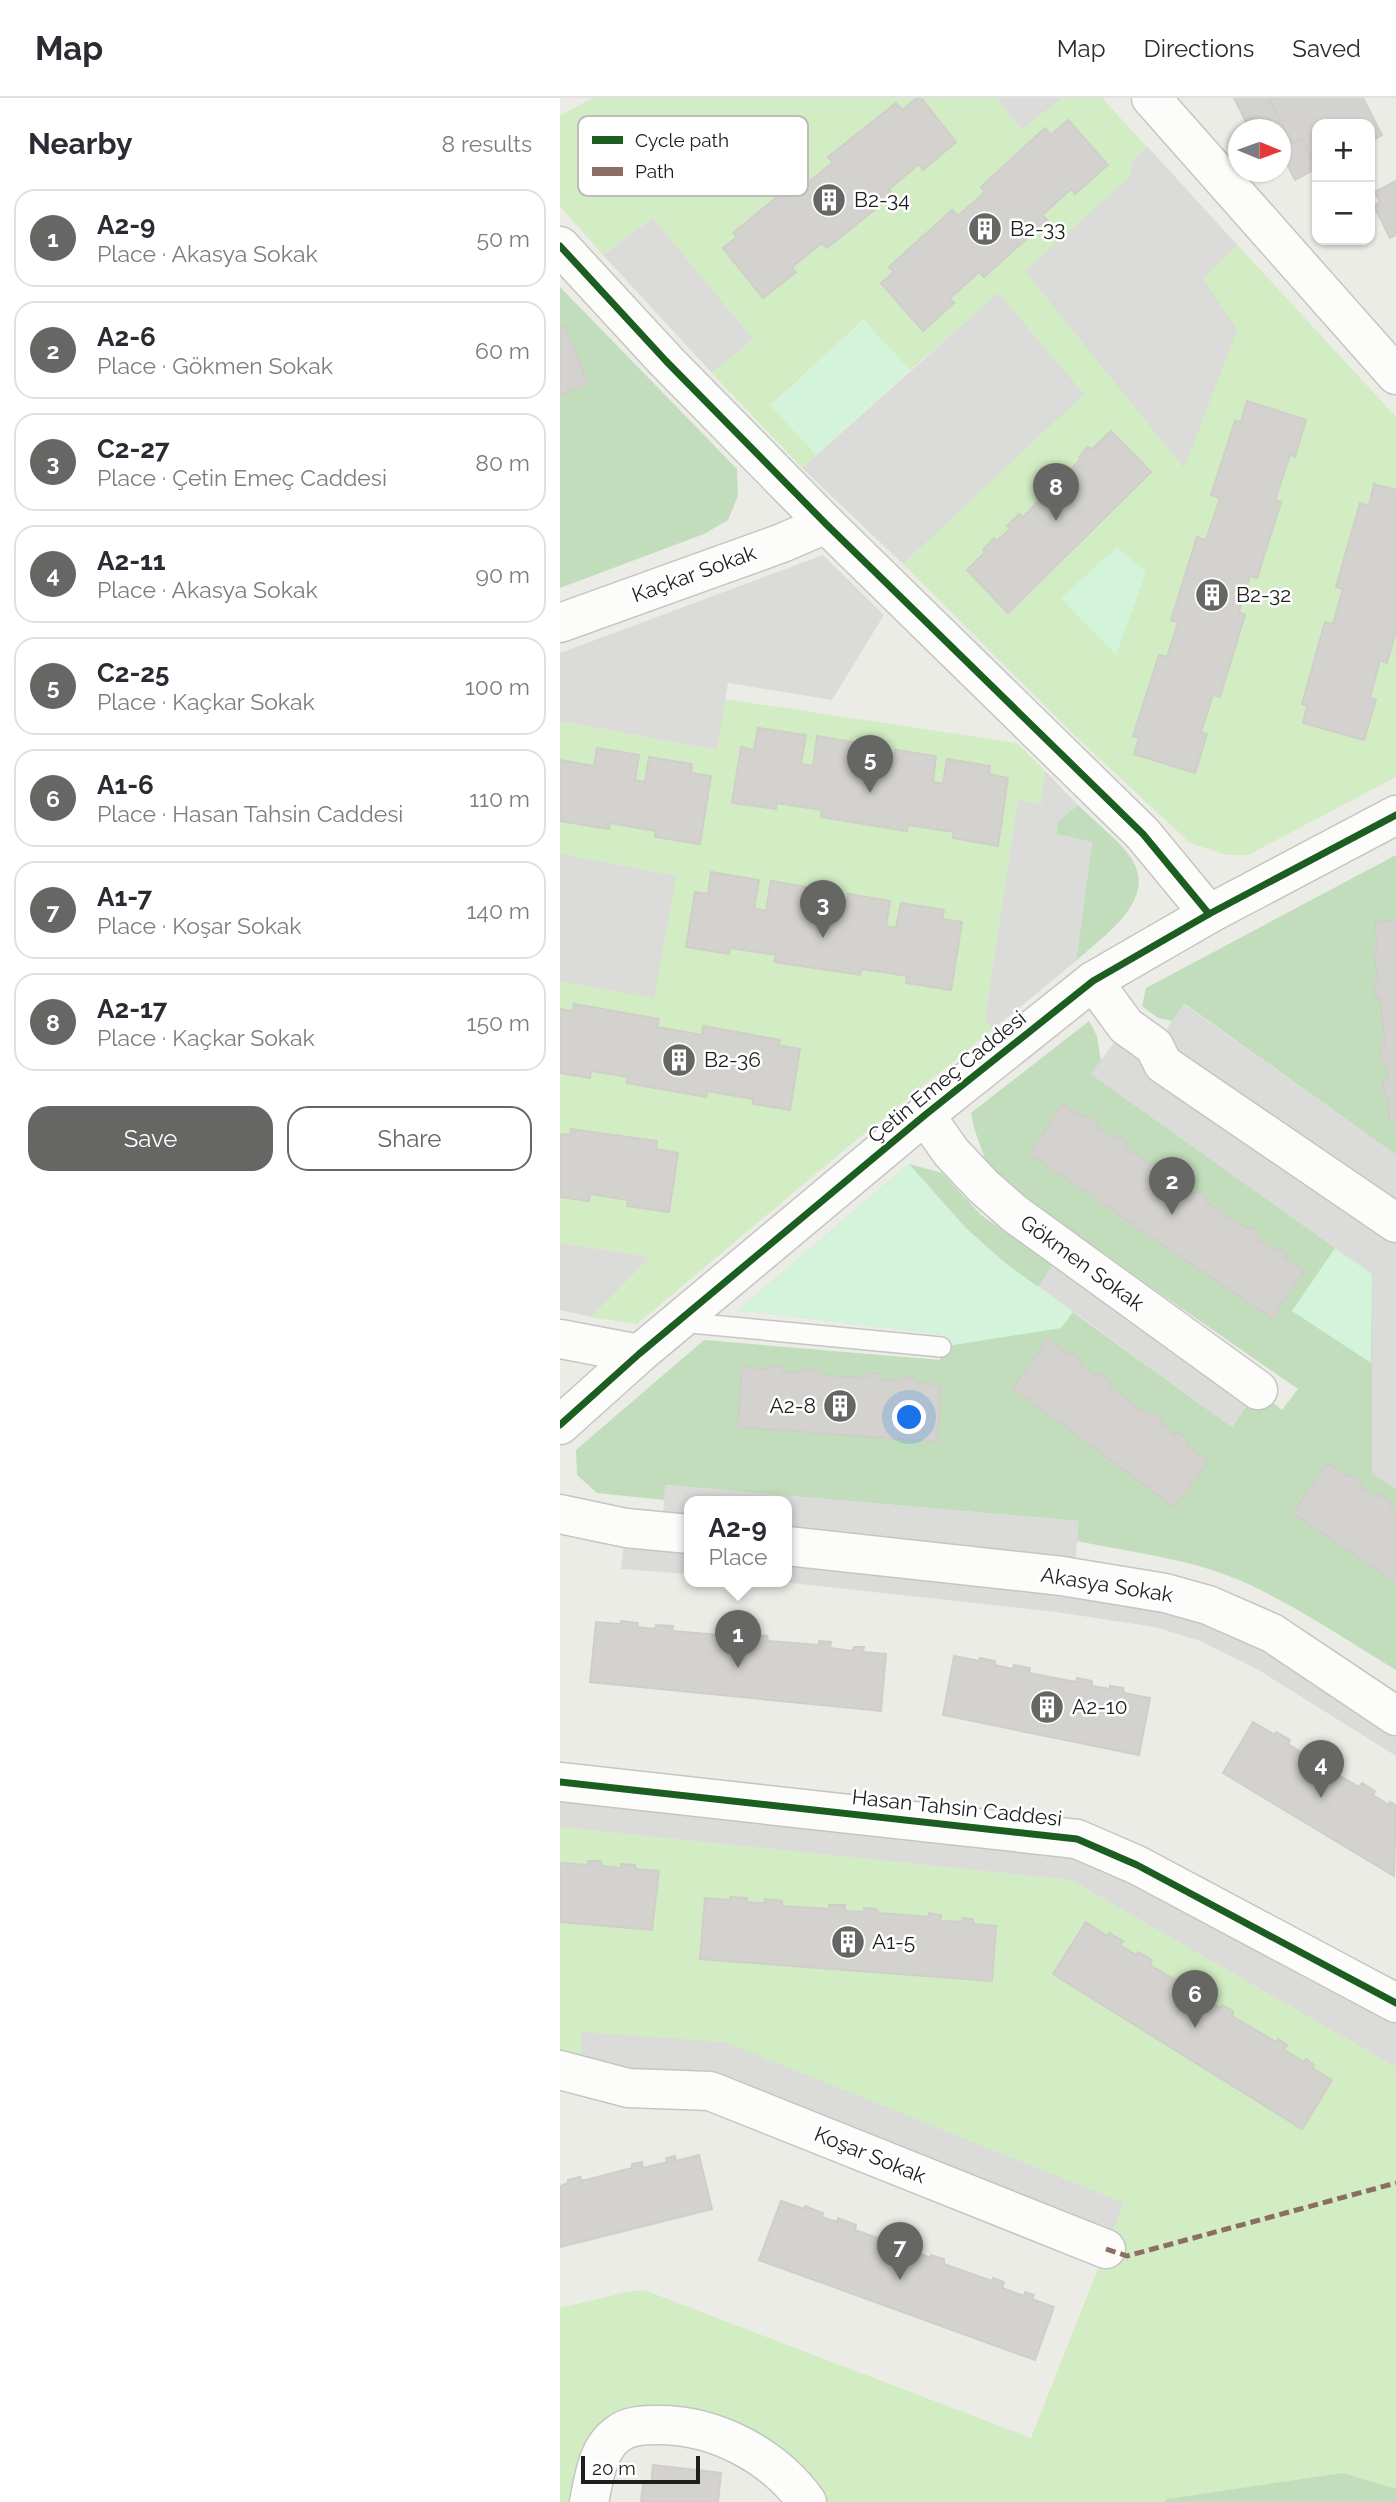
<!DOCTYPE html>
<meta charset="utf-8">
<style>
body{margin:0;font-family:Raleway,sans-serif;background:#f2f2f3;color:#2b2b33}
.controls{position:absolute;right:21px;top:21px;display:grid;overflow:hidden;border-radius:14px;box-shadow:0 2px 5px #0004}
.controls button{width:63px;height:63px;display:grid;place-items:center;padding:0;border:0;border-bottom:2px solid #e1e1e2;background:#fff;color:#2b2b33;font:35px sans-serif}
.compass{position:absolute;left:668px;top:21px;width:63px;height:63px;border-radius:50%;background:#fff;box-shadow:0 2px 5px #0004;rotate:91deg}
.scale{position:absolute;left:21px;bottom:18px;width:119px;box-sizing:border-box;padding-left:7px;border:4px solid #1e1e1e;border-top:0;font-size:19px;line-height:24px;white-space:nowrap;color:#1e1e1e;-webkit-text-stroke:5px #fff;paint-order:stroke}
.you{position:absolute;left:350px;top:1320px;width:24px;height:24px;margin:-18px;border:5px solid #fff;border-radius:50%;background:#1a73e8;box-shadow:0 0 0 10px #1a73e833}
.badge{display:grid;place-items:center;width:46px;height:46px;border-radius:50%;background:#666664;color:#fff;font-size:23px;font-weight:700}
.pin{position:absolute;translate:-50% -58px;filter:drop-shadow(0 2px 4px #0008)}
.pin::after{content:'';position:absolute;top:37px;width:24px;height:21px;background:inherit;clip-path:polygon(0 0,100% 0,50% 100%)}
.popup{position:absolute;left:124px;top:1398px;width:108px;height:91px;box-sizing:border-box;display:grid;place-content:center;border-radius:14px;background:#fff;filter:drop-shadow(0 2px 5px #0005);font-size:23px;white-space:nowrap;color:#7c7c81}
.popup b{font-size:26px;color:#2b2b33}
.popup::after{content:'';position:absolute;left:50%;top:100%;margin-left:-14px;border:14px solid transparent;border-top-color:#fff}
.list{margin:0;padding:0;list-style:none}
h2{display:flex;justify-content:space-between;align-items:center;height:91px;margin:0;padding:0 28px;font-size:30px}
h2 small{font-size:23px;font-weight:400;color:#7c7c81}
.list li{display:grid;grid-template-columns:46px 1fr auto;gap:21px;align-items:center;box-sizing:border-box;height:98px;margin:0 14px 14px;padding:0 14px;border:2px solid #e1e1e2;border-radius:21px}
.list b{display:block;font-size:26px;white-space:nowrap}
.list p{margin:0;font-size:23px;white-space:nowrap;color:#7c7c81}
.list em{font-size:23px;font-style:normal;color:#7c7c81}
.actions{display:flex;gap:14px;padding:21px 28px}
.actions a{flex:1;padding:16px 0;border:2px solid #666664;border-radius:21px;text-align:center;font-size:24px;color:#666664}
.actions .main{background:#666664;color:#fff}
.map{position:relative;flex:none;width:836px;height:2404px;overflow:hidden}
header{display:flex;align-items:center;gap:42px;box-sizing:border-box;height:98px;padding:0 35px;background:#fff;border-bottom:2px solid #e1e1e2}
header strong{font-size:33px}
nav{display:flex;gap:38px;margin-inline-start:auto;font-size:24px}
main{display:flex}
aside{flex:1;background:#fff}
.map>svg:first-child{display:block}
</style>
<header>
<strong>Map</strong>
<nav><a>Map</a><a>Directions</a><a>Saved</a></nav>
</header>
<main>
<aside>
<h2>Nearby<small>8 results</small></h2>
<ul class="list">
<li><span class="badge">1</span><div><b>A2-9</b><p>Place · Akasya Sokak</p></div><em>50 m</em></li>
<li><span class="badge">2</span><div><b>A2-6</b><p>Place · Gökmen Sokak</p></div><em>60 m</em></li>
<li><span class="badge">3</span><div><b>C2-27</b><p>Place · Çetin Emeç Caddesi</p></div><em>80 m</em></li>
<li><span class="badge">4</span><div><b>A2-11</b><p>Place · Akasya Sokak</p></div><em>90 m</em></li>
<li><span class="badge">5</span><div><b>C2-25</b><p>Place · Kaçkar Sokak</p></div><em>100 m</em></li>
<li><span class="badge">6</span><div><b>A1-6</b><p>Place · Hasan Tahsin Caddesi</p></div><em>110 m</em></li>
<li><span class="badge">7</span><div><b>A1-7</b><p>Place · Koşar Sokak</p></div><em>140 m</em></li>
<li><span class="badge">8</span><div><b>A2-17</b><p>Place · Kaçkar Sokak</p></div><em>150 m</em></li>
</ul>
<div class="actions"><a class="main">Save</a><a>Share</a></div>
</aside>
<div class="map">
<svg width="836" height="2404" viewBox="0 0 836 2404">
<rect width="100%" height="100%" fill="#ecece7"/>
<g fill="#d2ecc4">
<path d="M 32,0 L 437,0 L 461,32 L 502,0 L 542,0 L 836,319 L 836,679 L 688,757 L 667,757 L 630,745 L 511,634 L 343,466 L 523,296 L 438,196 L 350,272 L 303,222 L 211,307 L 256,357 L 242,370 L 152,275 L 193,241 L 93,120 L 43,157 L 0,108 L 0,18 Z"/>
<path d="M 165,601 L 457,645 L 485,673 L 481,706 L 458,703 L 425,919 L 432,932 L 283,1053 L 77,1226 L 31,1219 L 89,1159 L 0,1145 L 0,623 L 156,652 Z"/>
<path d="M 0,1729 L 511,1782 L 836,1969 L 836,2404 L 247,2404 L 219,2373 L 79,2327 L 29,2404 L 0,2404 L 0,2210 L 67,2194 L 84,2192 L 471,2340 L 564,2105 L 21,1934 L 20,1977 L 0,1977 Z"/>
</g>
<g fill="#c1ddbb">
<path d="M 0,189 L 177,371 L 178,398 L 168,422 L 144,436 L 0,490 Z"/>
<path d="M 518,707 C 533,722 551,736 565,752 C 605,797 548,834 516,863 L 532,744 L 496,736 L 498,723 Z"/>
<path d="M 836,757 L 836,1057 L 625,906 L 612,923 L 598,920 L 582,908 L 586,890 Z"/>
<path d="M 529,923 L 537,938 L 541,963 L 531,976 L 812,1176 L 812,1375 L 836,1391 L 836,1572 C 787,1542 739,1510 688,1486 C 635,1461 574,1455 517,1443 L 518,1423 L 106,1387 L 104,1402 L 37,1395 L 17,1377 L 16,1352 L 144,1242 L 380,1262 L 381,1236 L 179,1212 L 349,1066 L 382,1075 L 421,1117 L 493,1167 L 478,1189 L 672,1329 L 698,1292 L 722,1312 L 738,1291 L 431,1078 L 414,1030 L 411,1015 Z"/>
<path d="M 783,2375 L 836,2391 L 836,2404 L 604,2404 L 607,2401 Z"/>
</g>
<g fill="#d3f4da">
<path d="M 304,222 L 350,272 L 256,357 L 211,308 Z"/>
<path d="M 557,449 L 586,474 L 556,557 L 501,500 Z"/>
<path d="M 349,1066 L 407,1131 L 444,1164 L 513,1214 L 501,1230 L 381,1249 L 381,1236 L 179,1212 Z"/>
<path d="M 775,1150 L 812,1176 L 811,1265 L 732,1213 Z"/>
</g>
<g fill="#dbdbd9">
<path d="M 437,0 L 502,0 L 461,32 Z"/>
<path d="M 588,49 L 677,147 L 643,180 L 677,232 L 624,370 L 465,173 L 570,79 L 573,62 Z"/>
<path d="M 93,120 L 193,241 L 152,275 L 43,157 Z"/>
<path d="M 438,195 L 524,296 L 343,466 L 242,370 Z"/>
<path d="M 263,457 L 324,517 L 272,602 L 168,585 L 157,652 L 0,623 L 0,555 Z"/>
<path d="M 485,673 L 518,707 L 498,723 L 496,736 L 532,744 L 516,863 L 432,932 L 425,920 L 458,702 L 481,706 Z"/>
<path d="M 0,756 L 116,778 L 94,900 L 0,883 Z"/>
<path d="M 624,906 L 836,1057 L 836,1391 L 812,1375 L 812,1176 L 531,976 L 566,928 L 595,948 Z"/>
<path d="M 0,1145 L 90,1159 L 31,1219 L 0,1212 Z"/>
<path d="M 504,1152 L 698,1292 L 672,1329 L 478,1188 Z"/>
<path d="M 105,1387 L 519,1423 L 514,1480 L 605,1495 L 836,1618 L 836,1658 L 697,1571 L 640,1543 L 595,1529 L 496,1514 L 222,1484 L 227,1484 L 227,1404 L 129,1404 L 129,1476 L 61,1471 L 66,1430 L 102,1433 Z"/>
<path d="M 0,1684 L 517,1741 L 836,1909 L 836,1969 L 511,1782 L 0,1729 Z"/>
<path d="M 21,1934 L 164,1944 L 564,2105 L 546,2151 L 150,1993 L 20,1977 Z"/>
</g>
<g fill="#d3d2ce" stroke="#d0cec8" stroke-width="2">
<path d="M 357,0 L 361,0 L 396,44 L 363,72 L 359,66 L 329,91 L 333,97 L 267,150 L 262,145 L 232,169 L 236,174 L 203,200 L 163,150 L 177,139 L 173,135 L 239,81 L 245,87 L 273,64 L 268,59 L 336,5 L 342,12 Z"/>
<path d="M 674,0 L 709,0 L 720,23 L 706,32 L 690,32 Z"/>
<path d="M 709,0 L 803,0 L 822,37 L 810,44 L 810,26 L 757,26 L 757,70 L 742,41 L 732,46 Z"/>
<path d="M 508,22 L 548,67 L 515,96 L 511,91 L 482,117 L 487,122 L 424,179 L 419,174 L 390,200 L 394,205 L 363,233 L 321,185 L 334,174 L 329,169 L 392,112 L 398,118 L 425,94 L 421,89 L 485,30 L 491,37 Z"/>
<path d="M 720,23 L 732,46 L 742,41 L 757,70 L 735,82 L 720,52 L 720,32 L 710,32 L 709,29 Z"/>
<path d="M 836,83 L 836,137 L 830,140 L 814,108 L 820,104 L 815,94 Z"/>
<path d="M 4,227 L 28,285 L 0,297 L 0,229 Z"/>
<path d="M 687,303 L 746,322 L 735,359 L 730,357 L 715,402 L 721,404 L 697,480 L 690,478 L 679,514 L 685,517 L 660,599 L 653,597 L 641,634 L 647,636 L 635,675 L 574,656 L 579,640 L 573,638 L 599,557 L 607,559 L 618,524 L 611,522 L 637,439 L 646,442 L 660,400 L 651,397 L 675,323 L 681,324 Z"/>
<path d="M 551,333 L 591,374 L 448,515 L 407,472 L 425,454 L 423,452 L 434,440 L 437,443 L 451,430 L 447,428 L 459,416 L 463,419 L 496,385 L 494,382 L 505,371 L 508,375 L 521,361 L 519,359 L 528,349 L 532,351 Z"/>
<path d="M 814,386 L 836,392 L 836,533 L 827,565 L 820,562 L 810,600 L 816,602 L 804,642 L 743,625 L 747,608 L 742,606 L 765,524 L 773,526 L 783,491 L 776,489 L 800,405 L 809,408 Z"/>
<path d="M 198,630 L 246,637 L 241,666 L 253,668 L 257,638 L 298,645 L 296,663 L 332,669 L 335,652 L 376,658 L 373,684 L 378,685 L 383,685 L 387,661 L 430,668 L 429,676 L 448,680 L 438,748 L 393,740 L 394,734 L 348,727 L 347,733 L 261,719 L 262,712 L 217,705 L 216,711 L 172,705 L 181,649 L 194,652 Z"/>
<path d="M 37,650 L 79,657 L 75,682 L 85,684 L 89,659 L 132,666 L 131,675 L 151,678 L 140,746 L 95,739 L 96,733 L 50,725 L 49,731 L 0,723 L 0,662 L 34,668 Z"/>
<path d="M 151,774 L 199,782 L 194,810 L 206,813 L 211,783 L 252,790 L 249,807 L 285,813 L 288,796 L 330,803 L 326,828 L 336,830 L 341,805 L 384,812 L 382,821 L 402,824 L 391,892 L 346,885 L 347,878 L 302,871 L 300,877 L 214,864 L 216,857 L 170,850 L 169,856 L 126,849 L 135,794 L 148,796 Z"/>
<path d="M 836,822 L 836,1023 L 830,1024 L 828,999 L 825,999 L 823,983 L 828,982 L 825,964 L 822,964 L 820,948 L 825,947 L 820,899 L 816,900 L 814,884 L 819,884 L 813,852 L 817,850 L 815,824 Z"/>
<path d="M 14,906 L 99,921 L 97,929 L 142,937 L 143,928 L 220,942 L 218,947 L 240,951 L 230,1012 L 193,1006 L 193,1001 L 147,993 L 146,999 L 67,985 L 68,979 L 31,973 L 30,980 L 0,975 L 0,911 L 13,913 Z"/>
<path d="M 503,1006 L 524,1020 L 526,1017 L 539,1026 L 537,1030 L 553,1040 L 555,1037 L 569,1046 L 566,1050 L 606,1076 L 609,1072 L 621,1081 L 619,1086 L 634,1095 L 636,1092 L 647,1100 L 646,1104 L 689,1132 L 691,1129 L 700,1136 L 697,1141 L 716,1154 L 718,1150 L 727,1156 L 724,1160 L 744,1173 L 712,1220 L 469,1056 Z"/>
<path d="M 11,1031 L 97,1043 L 96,1051 L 118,1055 L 109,1114 L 67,1108 L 68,1102 L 30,1096 L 29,1103 L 0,1099 L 0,1036 L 10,1037 Z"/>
<path d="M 488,1241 L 508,1256 L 510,1254 L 523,1263 L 521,1267 L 536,1278 L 538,1275 L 552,1284 L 549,1288 L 588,1317 L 590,1313 L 603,1322 L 600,1326 L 615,1337 L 617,1334 L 627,1342 L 626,1347 L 648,1363 L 614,1409 L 453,1290 Z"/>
<path d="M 207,1268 L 223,1269 L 223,1273 L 232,1274 L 242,1274 L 242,1270 L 259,1272 L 258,1277 L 307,1280 L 307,1275 L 322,1276 L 322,1282 L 341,1283 L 341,1279 L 354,1280 L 355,1284 L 381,1287 L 377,1344 L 178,1329 L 182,1269 L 207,1271 Z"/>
<path d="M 767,1365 L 788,1379 L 790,1376 L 803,1385 L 801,1389 L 816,1399 L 818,1396 L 833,1405 L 830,1409 L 836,1413 L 836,1485 L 733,1415 Z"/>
<path d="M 61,1523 L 78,1525 L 77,1529 L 95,1531 L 96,1527 L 113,1528 L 112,1533 L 160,1537 L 160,1533 L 176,1534 L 175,1539 L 194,1540 L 194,1537 L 207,1538 L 208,1543 L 259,1547 L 259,1543 L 271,1544 L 270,1550 L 293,1553 L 294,1549 L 304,1549 L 303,1554 L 326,1556 L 321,1613 L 30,1584 L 36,1524 L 61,1526 Z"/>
<path d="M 394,1558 L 419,1563 L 420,1560 L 435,1563 L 435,1567 L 453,1571 L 454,1567 L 470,1570 L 469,1575 L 516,1584 L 517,1580 L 532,1583 L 532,1588 L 550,1591 L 550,1588 L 563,1590 L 564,1595 L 590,1600 L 579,1657 L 383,1617 Z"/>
<path d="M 693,1624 L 715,1637 L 716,1634 L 730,1642 L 728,1646 L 744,1656 L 746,1652 L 760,1661 L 758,1665 L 799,1689 L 802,1685 L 815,1693 L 813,1697 L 829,1707 L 830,1704 L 836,1707 L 834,1778 L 663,1675 Z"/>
<path d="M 28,1763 L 41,1763 L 42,1768 L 61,1770 L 61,1766 L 75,1767 L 76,1771 L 99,1773 L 92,1832 L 0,1824 L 0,1765 L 28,1767 Z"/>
<path d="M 170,1799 L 187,1800 L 187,1804 L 195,1805 L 205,1805 L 205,1801 L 222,1803 L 222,1808 L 269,1811 L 269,1807 L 285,1807 L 285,1813 L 304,1814 L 304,1810 L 316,1811 L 318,1815 L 369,1819 L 369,1815 L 381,1817 L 380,1823 L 403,1824 L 403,1820 L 413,1821 L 413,1826 L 436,1828 L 432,1883 L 140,1861 L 145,1800 L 170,1802 Z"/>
<path d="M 526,1824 L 547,1838 L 549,1835 L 563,1843 L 560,1847 L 576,1857 L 578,1854 L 592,1862 L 590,1867 L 631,1891 L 633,1887 L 647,1895 L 644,1900 L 660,1910 L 662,1907 L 673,1913 L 672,1918 L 716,1944 L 718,1941 L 727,1947 L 724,1952 L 744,1964 L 746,1961 L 754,1967 L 752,1970 L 772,1982 L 742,2031 L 493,1876 Z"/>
<path d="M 139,2057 L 152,2111 L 0,2149 L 0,2088 L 8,2085 L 8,2082 L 20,2079 L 22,2083 L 72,2070 L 72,2066 L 82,2064 L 83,2070 L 107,2064 L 106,2060 L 115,2058 L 116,2063 Z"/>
<path d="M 221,2103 L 244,2111 L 245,2108 L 263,2115 L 262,2119 L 277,2124 L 278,2120 L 296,2127 L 295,2132 L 338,2147 L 339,2143 L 355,2149 L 354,2154 L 371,2160 L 371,2157 L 384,2161 L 384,2166 L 432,2183 L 433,2180 L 444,2184 L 442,2190 L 464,2198 L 465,2194 L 474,2197 L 472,2201 L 494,2209 L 475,2262 L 199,2162 Z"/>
<path d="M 93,2367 L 161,2375 L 158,2404 L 81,2404 L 83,2386 L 91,2388 Z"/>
</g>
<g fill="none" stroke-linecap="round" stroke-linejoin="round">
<g stroke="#c5c5c3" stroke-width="22">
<path id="service" d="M 120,1224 L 381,1249"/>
</g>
<g stroke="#c5c5c3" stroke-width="41">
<g id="minor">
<path d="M 0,148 L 106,263 L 266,426 L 583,736 L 649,816"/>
<path d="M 0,525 L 222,445 L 266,426"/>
<path d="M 533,883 L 566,928 L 594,948 L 603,966 L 836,1125"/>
<path d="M 365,1017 L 391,1054 L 423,1088 L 455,1116 L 698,1292"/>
<path d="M 0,1241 L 79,1256"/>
<path d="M 0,1416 L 66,1430 L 129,1436"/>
<path d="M 227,1448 L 502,1478 L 605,1495 L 648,1507 L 712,1535 L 836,1618"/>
<path d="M 0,1684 L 517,1741 L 577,1767 L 836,1905"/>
<path d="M 0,1972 L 68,1990 L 150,1993 L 546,2151"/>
<path d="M 29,2404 C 34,2381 37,2350 58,2336 C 69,2327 85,2327 99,2327 C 156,2327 214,2358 247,2404"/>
</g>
</g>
<g stroke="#c5c5c3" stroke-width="41">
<g id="tertiary">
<path d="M 591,0 L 836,277"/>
<path d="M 0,1327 L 79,1256 L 365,1017 L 533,883 L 649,816 L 836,717"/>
</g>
</g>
<use href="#service" stroke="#fcfcfb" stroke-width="19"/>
<use href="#minor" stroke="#fcfcfb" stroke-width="38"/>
<use href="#tertiary" stroke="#fcfcfb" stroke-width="38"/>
<path stroke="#8d6e63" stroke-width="5" stroke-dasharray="10 5" stroke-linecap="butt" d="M 546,2151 L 567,2158 L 836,2085"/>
<g stroke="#fff" stroke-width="11">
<g id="cycleway">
<path d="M 0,148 L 106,263 L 266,426 L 583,736 L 649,816"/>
<path d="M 0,1327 L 79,1256 L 365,1017 L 533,883 L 649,816 L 836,717"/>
<path d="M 0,1684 L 517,1741 L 577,1767 L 836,1905"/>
</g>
</g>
<use href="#cycleway" stroke="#1b5e20" stroke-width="7"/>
</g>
<defs>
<g id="building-disc" transform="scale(1.75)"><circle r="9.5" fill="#666664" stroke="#fff"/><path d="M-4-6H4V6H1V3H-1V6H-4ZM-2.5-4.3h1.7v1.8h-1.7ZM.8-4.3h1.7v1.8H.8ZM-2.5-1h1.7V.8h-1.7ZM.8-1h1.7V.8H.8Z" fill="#fff"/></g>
</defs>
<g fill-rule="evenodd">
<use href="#building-disc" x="269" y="102"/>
<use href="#building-disc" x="425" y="131"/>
<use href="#building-disc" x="652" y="497"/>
<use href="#building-disc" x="119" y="962"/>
<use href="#building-disc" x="280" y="1308"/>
<use href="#building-disc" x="487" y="1609"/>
<use href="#building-disc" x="288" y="1844"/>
</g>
<g text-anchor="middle" stroke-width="5" stroke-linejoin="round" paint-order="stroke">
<g font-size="21" fill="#1e1e1e" stroke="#fff" text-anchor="start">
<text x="294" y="109">B2-34</text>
<text x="450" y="138">B2-33</text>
<text x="676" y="504">B2-32</text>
<text x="144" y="969">B2-36</text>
<text x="256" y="1315" text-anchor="end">A2-8</text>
<text x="512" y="1616">A2-10</text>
<text x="312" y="1851">A1-5</text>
</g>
<g font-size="21" fill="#1e1e1e" stroke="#fff">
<text transform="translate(134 476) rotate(-20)" y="7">Kaçkar Sokak</text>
<text transform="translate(387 979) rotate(-39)" y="7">Çetin Emeç Caddesi</text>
<text transform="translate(522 1165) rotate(36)" y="7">Gökmen Sokak</text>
<text transform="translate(547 1487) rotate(9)" y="7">Akasya Sokak</text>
<text transform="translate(397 1710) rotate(6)" y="7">Hasan Tahsin Caddesi</text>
<text transform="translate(310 2057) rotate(22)" y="7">Koşar Sokak</text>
</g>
</g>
<rect x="18" y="18" width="230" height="80" rx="10" fill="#fff" stroke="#bcbcbc" stroke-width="2"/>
<rect x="32" y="38" width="31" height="8" fill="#1b5e20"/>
<rect x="32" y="69" width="31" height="9" fill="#8d6e63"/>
<g font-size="19" fill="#1e1e1e">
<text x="75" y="49">Cycle path</text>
<text x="75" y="80">Path</text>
</g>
</svg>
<div class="controls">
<button>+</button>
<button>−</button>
</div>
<svg class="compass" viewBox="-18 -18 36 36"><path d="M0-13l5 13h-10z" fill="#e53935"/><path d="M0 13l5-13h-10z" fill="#7c7c81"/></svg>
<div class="scale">20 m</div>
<div class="you"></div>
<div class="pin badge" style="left:178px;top:1570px">1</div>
<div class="popup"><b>A2-9</b>Place</div>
<div class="pin badge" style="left:612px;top:1117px">2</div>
<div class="pin badge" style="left:263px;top:840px">3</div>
<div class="pin badge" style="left:761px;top:1700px">4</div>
<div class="pin badge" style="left:310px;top:695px">5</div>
<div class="pin badge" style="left:635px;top:1930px">6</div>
<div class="pin badge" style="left:340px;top:2182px">7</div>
<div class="pin badge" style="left:496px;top:423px">8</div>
</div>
</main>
